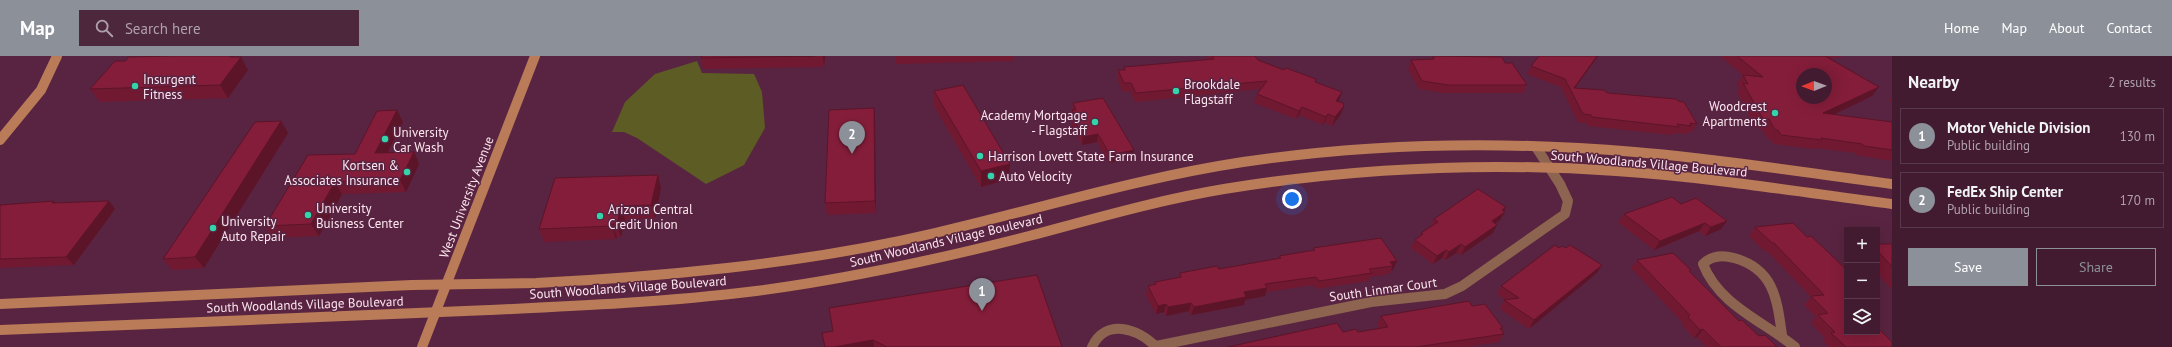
<!DOCTYPE html>
<meta charset="utf-8">
<style>
body{margin:0;font-family:"PT Sans",sans-serif;background:#4d283d;color:#f1f3f6}
.controls{position:absolute;right:12px;bottom:12px;display:grid;overflow:hidden;border-radius:0px;box-shadow:0 4px 16px #0002}
.controls button{width:36px;height:36px;display:grid;place-items:center;padding:0;border:0;border-bottom:1px solid #5b394d;background:#431b31;color:#f1f3f6;font:20px sans-serif}
.compass{position:absolute;left:1796px;top:12px;width:36px;height:36px;border-radius:50%;background:#431b31;box-shadow:0 4px 16px #0002;rotate:269deg}
.you{position:absolute;left:1292px;top:143px;width:14px;height:14px;margin:-10px;border:3px solid #fff;border-radius:50%;background:#1a73e8;box-shadow:0 0 0 6px #1a73e833}
.badge{display:grid;place-items:center;width:26px;height:26px;border-radius:50%;background:#8c9099;color:#fff;font-size:13px;font-weight:700}
.pin{position:absolute;translate:-50% -33px;filter:drop-shadow(0 1px 2px #0008)}
.pin::after{content:'';position:absolute;top:21px;width:14px;height:12px;background:inherit;clip-path:polygon(0 0,100% 0,50% 100%)}
.list{margin:0;padding:0;list-style:none}
h2{display:flex;justify-content:space-between;align-items:center;height:52px;margin:0;padding:0 16px;font-size:17px}
h2 small{font-size:13px;font-weight:400;color:#afa1ab}
.list li{display:grid;grid-template-columns:26px 1fr auto;gap:12px;align-items:center;box-sizing:border-box;height:56px;margin:0 8px 8px;padding:0 8px;border:1px solid #5b394d;border-radius:0px}
.list b{display:block;font-size:15px;white-space:nowrap}
.list p{margin:0;font-size:13px;white-space:nowrap;color:#afa1ab}
.list em{font-size:13px;font-style:normal;color:#afa1ab}
.actions{display:flex;gap:8px;padding:12px 16px}
.actions a{flex:1;padding:9px 0;border:1px solid #8c9099;border-radius:0px;text-align:center;font-size:14px;color:#8c9099}
.actions .main{background:#8c9099;color:#fff}
.icon{flex:none;width:22px;height:22px;fill:none;stroke:currentColor;stroke-width:2;stroke-linecap:round;stroke-linejoin:round}
.map{position:relative;flex:none;width:1892px;height:291px;overflow:hidden}
header{display:flex;align-items:center;gap:24px;box-sizing:border-box;height:56px;padding:0 20px;background:#8c9099;color:#fff}
header strong{font-size:19px}
nav{display:flex;gap:22px;margin-inline-start:auto;font-size:14px}
.search{width:280px;height:36px;background:#4d283d;display:flex;align-items:center;gap:10px;box-sizing:border-box;padding:0 14px;border-radius:0px;color:#afa1ab;font-size:15px}
main{display:flex}
aside{flex:1;background:#431b31}
.map>svg:first-child{display:block}
</style>
<header>
<strong>Map</strong>
<div class="search"><svg class="icon" aria-label="search" viewBox="0 0 24 24"><circle cx="10" cy="10" r="6"/><path d="M15 15l6 6"/></svg>Search here</div>
<nav><a>Home</a><a>Map</a><a>About</a><a>Contact</a></nav>
</header>
<main>
<div class="map">
<svg width="1892" height="291" viewBox="0 0 1892 291">
<rect width="100%" height="100%" fill="#592441"/>
<path fill="#5c5c24" d="M 697,5 L 702,17 L 754,18 L 762,36 L 765,72 L 744,109 L 706,128 L 637,82 L 624,76 L 612,76 L 625,46 L 655,18 Z"/>
<g fill="none" stroke-linecap="round" stroke-linejoin="round">
<g stroke="#8d644f" stroke-width="10">
<path d="M 1782,279 C 1777,243 1774,213 1734,202 C 1723,199 1712,199 1703,208 C 1719,249 1763,265 1795,291"/>
<path d="M 1156,290 L 1371,246 L 1445,238 L 1462,230 L 1565,158 L 1568,145 L 1560,128 L 1536,91"/>
<path d="M 1092,291 C 1105,262 1138,272 1156,291"/>
</g>
<g stroke="#ba7b58" stroke-width="10">
<path d="M 0,84 L 41,34 L 57,0"/>
<path d="M 0,248 C 137,242 274,235 412,229 C 453,228 495,228 536,227 C 600,224 664,219 727,212 C 797,204 867,193 935,177 C 1038,153 1138,122 1243,106 C 1372,87 1505,85 1635,96 C 1721,103 1807,117 1892,128"/>
<path d="M 0,274 C 163,267 326,262 489,254 C 578,250 668,246 756,235 C 848,223 939,203 1029,180 C 1093,163 1158,144 1224,133 C 1353,112 1485,106 1616,115 C 1708,121 1800,136 1892,148"/>
<path d="M 422,291 L 535,0"/>
</g>
</g>
<g fill="#721932">
<path d="M 174,0 L 233,0 L 248,14 L 228,42 L 100,46 L 90,33 Z"/>
<path d="M 825,0 L 824,11 L 703,13 L 701,2 Z"/>
<path d="M 895,0 L 1013,0 L 1013,5 L 896,8 Z"/>
<path d="M 1206,0 L 1255,0 L 1258,4 L 1284,14 L 1316,23 L 1315,26 L 1339,45 L 1339,46 L 1341,58 L 1332,70 L 1325,66 L 1323,69 L 1299,59 L 1296,63 L 1254,47 L 1257,38 L 1260,33 L 1135,46 L 1130,35 L 1123,36 L 1117,23 L 1118,14 L 1123,14 L 1124,11 L 1208,4 Z"/>
<path d="M 1433,0 L 1493,0 L 1492,1 L 1505,7 L 1527,29 L 1523,37 L 1444,37 L 1419,33 L 1408,13 L 1411,4 L 1432,3 Z"/>
<path d="M 1539,0 L 1598,0 L 1575,32 L 1608,37 L 1678,45 L 1697,68 L 1692,76 L 1687,76 L 1686,78 L 1674,77 L 1673,79 L 1588,70 L 1586,67 L 1578,66 L 1561,31 L 1527,18 L 1531,10 Z"/>
<path d="M 1720,0 L 1842,0 L 1841,1 L 1829,2 L 1879,31 L 1872,40 L 1833,59 L 1892,66 L 1892,105 L 1856,99 L 1855,97 L 1816,92 L 1814,93 L 1774,88 L 1771,84 L 1768,83 L 1762,73 L 1756,72 L 1737,36 L 1740,33 L 1737,28 L 1743,19 Z"/>
<path d="M 934,35 L 1010,108 L 1009,123 L 981,131 L 934,50 Z"/>
<path d="M 1892,40 L 1892,48 L 1889,44 Z"/>
<path d="M 1073,47 L 1134,94 L 1133,102 L 1109,107 L 1097,86 L 1082,89 L 1072,71 L 1072,65 L 1071,63 Z"/>
<path d="M 874,52 L 875,64 L 876,157 L 827,159 L 825,147 Z"/>
<path d="M 281,65 L 288,77 L 204,212 L 172,214 L 163,203 Z"/>
<path d="M 403,66 L 388,97 L 414,96 L 419,108 L 406,136 L 342,138 L 319,180 L 273,182 L 265,170 L 355,98 Z"/>
<path d="M 658,119 L 661,132 L 655,162 L 625,164 L 621,181 L 617,181 L 616,183 L 544,186 L 539,173 Z"/>
<path d="M 54,145 L 55,147 L 115,153 L 74,209 L 0,212 L 0,149 Z"/>
<path d="M 1681,148 L 1727,165 L 1721,173 L 1705,180 L 1699,175 L 1654,194 L 1618,166 L 1624,158 Z"/>
<path d="M 1505,156 L 1500,164 L 1496,168 L 1493,177 L 1461,199 L 1456,197 L 1445,204 L 1442,202 L 1433,208 L 1411,192 L 1415,184 L 1419,181 L 1421,177 L 1430,171 L 1434,163 Z"/>
<path d="M 1793,167 L 1847,276 L 1892,291 L 1829,291 L 1823,285 L 1825,282 L 1811,267 L 1816,261 L 1804,249 L 1811,241 L 1767,195 L 1765,196 L 1749,180 L 1755,171 Z"/>
<path d="M 1877,188 L 1892,188 L 1892,234 L 1877,217 Z"/>
<path d="M 1313,192 L 1397,205 L 1393,214 L 1391,214 L 1389,218 L 1370,221 L 1368,225 L 1316,233 L 1313,229 L 1266,236 L 1265,240 L 1245,244 L 1244,249 L 1191,259 L 1189,255 L 1166,260 L 1164,256 L 1156,258 L 1146,239 L 1148,230 L 1154,229 L 1155,226 L 1179,221 L 1180,217 L 1219,213 L 1278,203 L 1279,200 L 1313,195 Z"/>
<path d="M 1559,192 L 1566,192 L 1602,209 L 1597,217 L 1529,273 L 1500,253 L 1504,244 L 1505,244 L 1497,238 L 1501,230 Z"/>
<path d="M 1637,204 L 1691,214 L 1690,216 L 1739,265 L 1759,280 L 1777,291 L 1706,291 L 1697,281 L 1694,282 L 1682,269 L 1683,267 L 1631,212 Z"/>
<path d="M 1472,250 L 1503,272 L 1502,274 L 1504,278 L 1499,286 L 1466,291 L 1228,291 L 1343,276 L 1358,276 L 1379,272 L 1377,268 L 1381,260 Z"/>
<path d="M 829,252 L 1062,291 L 824,291 L 822,277 L 833,275 Z"/>
</g>
<g fill="#5c1429">
<path d="M 231,0 L 233,0 L 237,6 L 241,1 L 248,14 L 228,42 L 220,29 Z"/>
<path d="M 823,0 L 825,0 L 824,11 Z"/>
<path d="M 1597,0 L 1598,0 L 1572,36 L 1574,32 Z"/>
<path d="M 1879,31 L 1872,40 L 1816,67 L 1823,57 Z"/>
<path d="M 1342,36 L 1339,45 L 1334,53 L 1336,45 Z"/>
<path d="M 1344,50 L 1341,58 L 1332,70 L 1335,61 Z"/>
<path d="M 1302,51 L 1299,59 L 1296,63 L 1299,55 Z"/>
<path d="M 874,52 L 875,64 L 876,157 L 875,145 Z"/>
<path d="M 397,54 L 403,66 L 381,109 L 375,97 Z"/>
<path d="M 1328,58 L 1325,66 L 1323,69 L 1326,61 Z"/>
<path d="M 281,65 L 288,77 L 204,212 L 195,201 Z"/>
<path d="M 1098,78 L 1097,86 L 1082,89 L 1083,81 Z"/>
<path d="M 1134,94 L 1133,102 L 1109,107 L 1110,99 Z"/>
<path d="M 414,96 L 419,108 L 406,136 L 400,124 Z"/>
<path d="M 1010,108 L 1009,123 L 981,131 L 981,115 Z"/>
<path d="M 658,119 L 661,132 L 655,162 L 651,149 Z"/>
<path d="M 335,126 L 342,138 L 319,180 L 311,168 Z"/>
<path d="M 109,145 L 115,153 L 74,209 L 66,201 Z"/>
<path d="M 621,150 L 625,164 L 621,181 L 617,168 Z"/>
<path d="M 1506,151 L 1503,157 L 1505,156 L 1500,164 L 1487,173 L 1492,165 L 1502,154 Z"/>
<path d="M 1727,165 L 1721,173 L 1705,180 L 1711,171 Z"/>
<path d="M 1705,167 L 1699,175 L 1654,194 L 1660,185 Z"/>
<path d="M 612,168 L 617,181 L 616,183 L 612,170 Z"/>
<path d="M 1497,169 L 1493,177 L 1461,199 L 1465,191 Z"/>
<path d="M 1461,188 L 1456,197 L 1445,204 L 1449,196 Z"/>
<path d="M 1446,194 L 1442,202 L 1433,208 L 1437,200 Z"/>
<path d="M 1397,205 L 1393,214 L 1391,214 L 1393,210 L 1390,206 Z"/>
<path d="M 1602,209 L 1597,217 L 1529,273 L 1534,264 Z"/>
<path d="M 1267,232 L 1265,240 L 1245,244 L 1244,249 L 1191,259 L 1194,251 L 1244,236 Z"/>
<path d="M 1191,247 L 1189,255 L 1166,260 L 1168,251 Z"/>
<path d="M 1166,248 L 1164,256 L 1156,258 L 1158,250 Z"/>
<path d="M 1703,273 L 1697,281 L 1694,282 L 1700,274 Z"/>
<path d="M 873,284 L 874,291 L 834,291 Z"/>
</g>
<g fill="#841d3a" stroke="#5c1429" fill-rule="evenodd">
<path d="M 174,0 L 231,0 L 230,1 L 241,1 L 220,29 L 90,33 L 115,5 L 126,5 L 128,1 Z"/>
<path d="M 701,0 L 815,0 L 701,2 Z"/>
<path d="M 1212,0 L 1255,0 L 1258,4 L 1284,14 L 1286,12 L 1316,23 L 1315,26 L 1342,36 L 1336,45 L 1343,47 L 1344,50 L 1335,61 L 1328,58 L 1326,61 L 1302,51 L 1299,55 L 1257,38 L 1267,25 L 1136,37 L 1131,27 L 1124,27 L 1118,14 L 1125,14 L 1124,11 L 1214,3 Z"/>
<path d="M 1433,0 L 1502,1 L 1505,7 L 1512,7 L 1527,29 L 1448,29 L 1422,25 L 1411,4 L 1434,3 Z"/>
<path d="M 1539,0 L 1597,0 L 1574,32 L 1603,34 L 1608,37 L 1676,43 L 1678,45 L 1684,46 L 1697,68 L 1690,67 L 1691,70 L 1677,68 L 1679,71 L 1592,61 L 1591,59 L 1583,58 L 1565,23 L 1531,10 Z"/>
<path d="M 1737,0 L 1825,0 L 1879,31 L 1823,57 L 1892,66 L 1892,94 L 1864,90 L 1862,88 L 1821,82 L 1822,84 L 1781,79 L 1778,74 L 1775,74 L 1769,63 L 1763,63 L 1743,27 L 1748,28 L 1743,19 L 1763,21 ZM 1802,18 L 1826,18 L 1826,42 L 1802,42 Z"/>
<path d="M 963,29 L 1010,108 L 981,115 L 934,35 Z"/>
<path d="M 1103,42 L 1134,94 L 1110,99 L 1098,78 L 1083,81 L 1073,62 L 1076,62 L 1072,54 L 1076,54 L 1073,47 Z"/>
<path d="M 874,52 L 875,145 L 825,147 L 829,54 Z"/>
<path d="M 397,54 L 375,97 L 414,96 L 400,124 L 335,126 L 311,168 L 265,170 L 308,99 L 355,98 L 377,55 Z"/>
<path d="M 281,65 L 195,201 L 163,203 L 255,66 Z"/>
<path d="M 658,119 L 651,149 L 621,150 L 617,168 L 612,168 L 612,170 L 539,173 L 555,122 Z"/>
<path d="M 1478,133 L 1506,151 L 1502,154 L 1505,156 L 1492,165 L 1497,169 L 1465,191 L 1461,188 L 1449,196 L 1446,194 L 1437,200 L 1415,184 L 1423,178 L 1421,177 L 1438,166 L 1434,163 Z"/>
<path d="M 1672,141 L 1681,148 L 1696,142 L 1727,165 L 1711,171 L 1705,167 L 1660,185 L 1624,158 Z"/>
<path d="M 54,145 L 52,147 L 109,145 L 66,201 L 0,203 L 0,149 Z"/>
<path d="M 1793,167 L 1807,181 L 1811,180 L 1847,214 L 1847,276 L 1877,276 L 1877,271 L 1892,286 L 1892,291 L 1846,291 L 1831,277 L 1835,276 L 1818,259 L 1828,257 L 1811,240 L 1824,239 L 1774,187 L 1772,187 L 1755,171 Z"/>
<path d="M 1381,182 L 1397,205 L 1390,206 L 1393,210 L 1369,213 L 1372,217 L 1319,225 L 1316,221 L 1265,228 L 1267,232 L 1244,236 L 1246,241 L 1194,251 L 1191,247 L 1168,251 L 1166,248 L 1158,250 L 1148,230 L 1156,228 L 1155,226 L 1181,221 L 1180,217 L 1217,210 L 1219,213 L 1281,202 L 1279,200 L 1315,194 L 1313,192 Z"/>
<path d="M 1877,188 L 1892,188 L 1892,211 L 1877,194 Z"/>
<path d="M 1555,189 L 1559,192 L 1562,190 L 1566,192 L 1570,189 L 1602,209 L 1534,264 L 1504,244 L 1519,242 L 1501,230 Z"/>
<path d="M 1673,197 L 1691,214 L 1689,215 L 1739,265 L 1742,264 L 1759,280 L 1765,279 L 1777,291 L 1721,291 L 1703,273 L 1700,274 L 1688,261 L 1690,259 L 1637,204 Z"/>
<path d="M 1037,219 L 1062,291 L 887,291 L 873,284 L 834,291 L 825,291 L 822,277 L 833,275 L 829,252 Z"/>
<path d="M 1469,245 L 1472,250 L 1485,248 L 1503,272 L 1500,272 L 1504,278 L 1416,291 L 1228,291 L 1337,267 L 1343,276 L 1356,273 L 1358,276 L 1388,271 L 1381,260 Z"/>
</g>
<g fill="#34d4a8" stroke="#592441" stroke-width="1.5">
<circle cx="135" cy="30" r="4"/>
<circle cx="1176" cy="35" r="4"/>
<circle cx="1775" cy="57" r="4"/>
<circle cx="1095" cy="66" r="4"/>
<circle cx="385" cy="83" r="4"/>
<circle cx="980" cy="100" r="4"/>
<circle cx="407" cy="116" r="4"/>
<circle cx="991" cy="120" r="4"/>
<circle cx="308" cy="159" r="4"/>
<circle cx="600" cy="160" r="4"/>
<circle cx="213" cy="172" r="4"/>
</g>
<g text-anchor="middle" stroke-width="3" stroke-linejoin="round" paint-order="stroke">
<g font-size="13" fill="#fbe6ef" stroke="#592441" text-anchor="start">
<text x="143" y="28">Insurgent<tspan x="143" dy="15">Fitness</tspan></text>
<text x="1184" y="33">Brookdale<tspan x="1184" dy="15">Flagstaff</tspan></text>
<text x="1767" y="55" text-anchor="end">Woodcrest<tspan x="1767" dy="15">Apartments</tspan></text>
<text x="1087" y="64" text-anchor="end">Academy Mortgage<tspan x="1087" dy="15">- Flagstaff</tspan></text>
<text x="393" y="81">University<tspan x="393" dy="15">Car Wash</tspan></text>
<text x="988" y="105">Harrison Lovett State Farm Insurance</text>
<text x="399" y="114" text-anchor="end">Kortsen &amp;<tspan x="399" dy="15">Associates Insurance</tspan></text>
<text x="999" y="125">Auto Velocity</text>
<text x="316" y="157">University<tspan x="316" dy="15">Buisness Center</tspan></text>
<text x="608" y="158">Arizona Central<tspan x="608" dy="15">Credit Union</tspan></text>
<text x="221" y="170">University<tspan x="221" dy="15">Auto Repair</tspan></text>
</g>
<g font-size="13" fill="#fbe6ef" stroke="#592441">
<text transform="translate(1649 107) rotate(5)" y="5">South Woodlands Village Boulevard</text>
<text transform="translate(466 141) rotate(-69)" y="5">West University Avenue</text>
<text transform="translate(946 184) rotate(-13)" y="5">South Woodlands Village Boulevard</text>
<text transform="translate(628 231) rotate(-4)" y="5">South Woodlands Village Boulevard</text>
<text transform="translate(1383 233) rotate(-8)" y="5">South Linmar Court</text>
<text transform="translate(305 248) rotate(-2)" y="5">South Woodlands Village Boulevard</text>
</g>
</g>
</svg>
<div class="controls">
<button>+</button>
<button>−</button>
<button><svg class="icon" aria-label="layers" viewBox="0 0 24 24"><path d="M12 4l9 5-9 5-9-5zM3 14l9 5 9-5"/></svg></button>
</div>
<svg class="compass" viewBox="-18 -18 36 36"><path d="M0-13l5 13h-10z" fill="#e53935"/><path d="M0 13l5-13h-10z" fill="#afa1ab"/></svg>
<div class="you"></div>
<div class="pin badge" style="left:982px;top:255px">1</div>
<div class="pin badge" style="left:852px;top:98px">2</div>
</div>
<aside>
<h2>Nearby<small>2 results</small></h2>
<ul class="list">
<li><span class="badge">1</span><div><b>Motor Vehicle Division</b><p>Public building</p></div><em>130 m</em></li>
<li><span class="badge">2</span><div><b>FedEx Ship Center</b><p>Public building</p></div><em>170 m</em></li>
</ul>
<div class="actions"><a class="main">Save</a><a>Share</a></div>
</aside>
</main>
